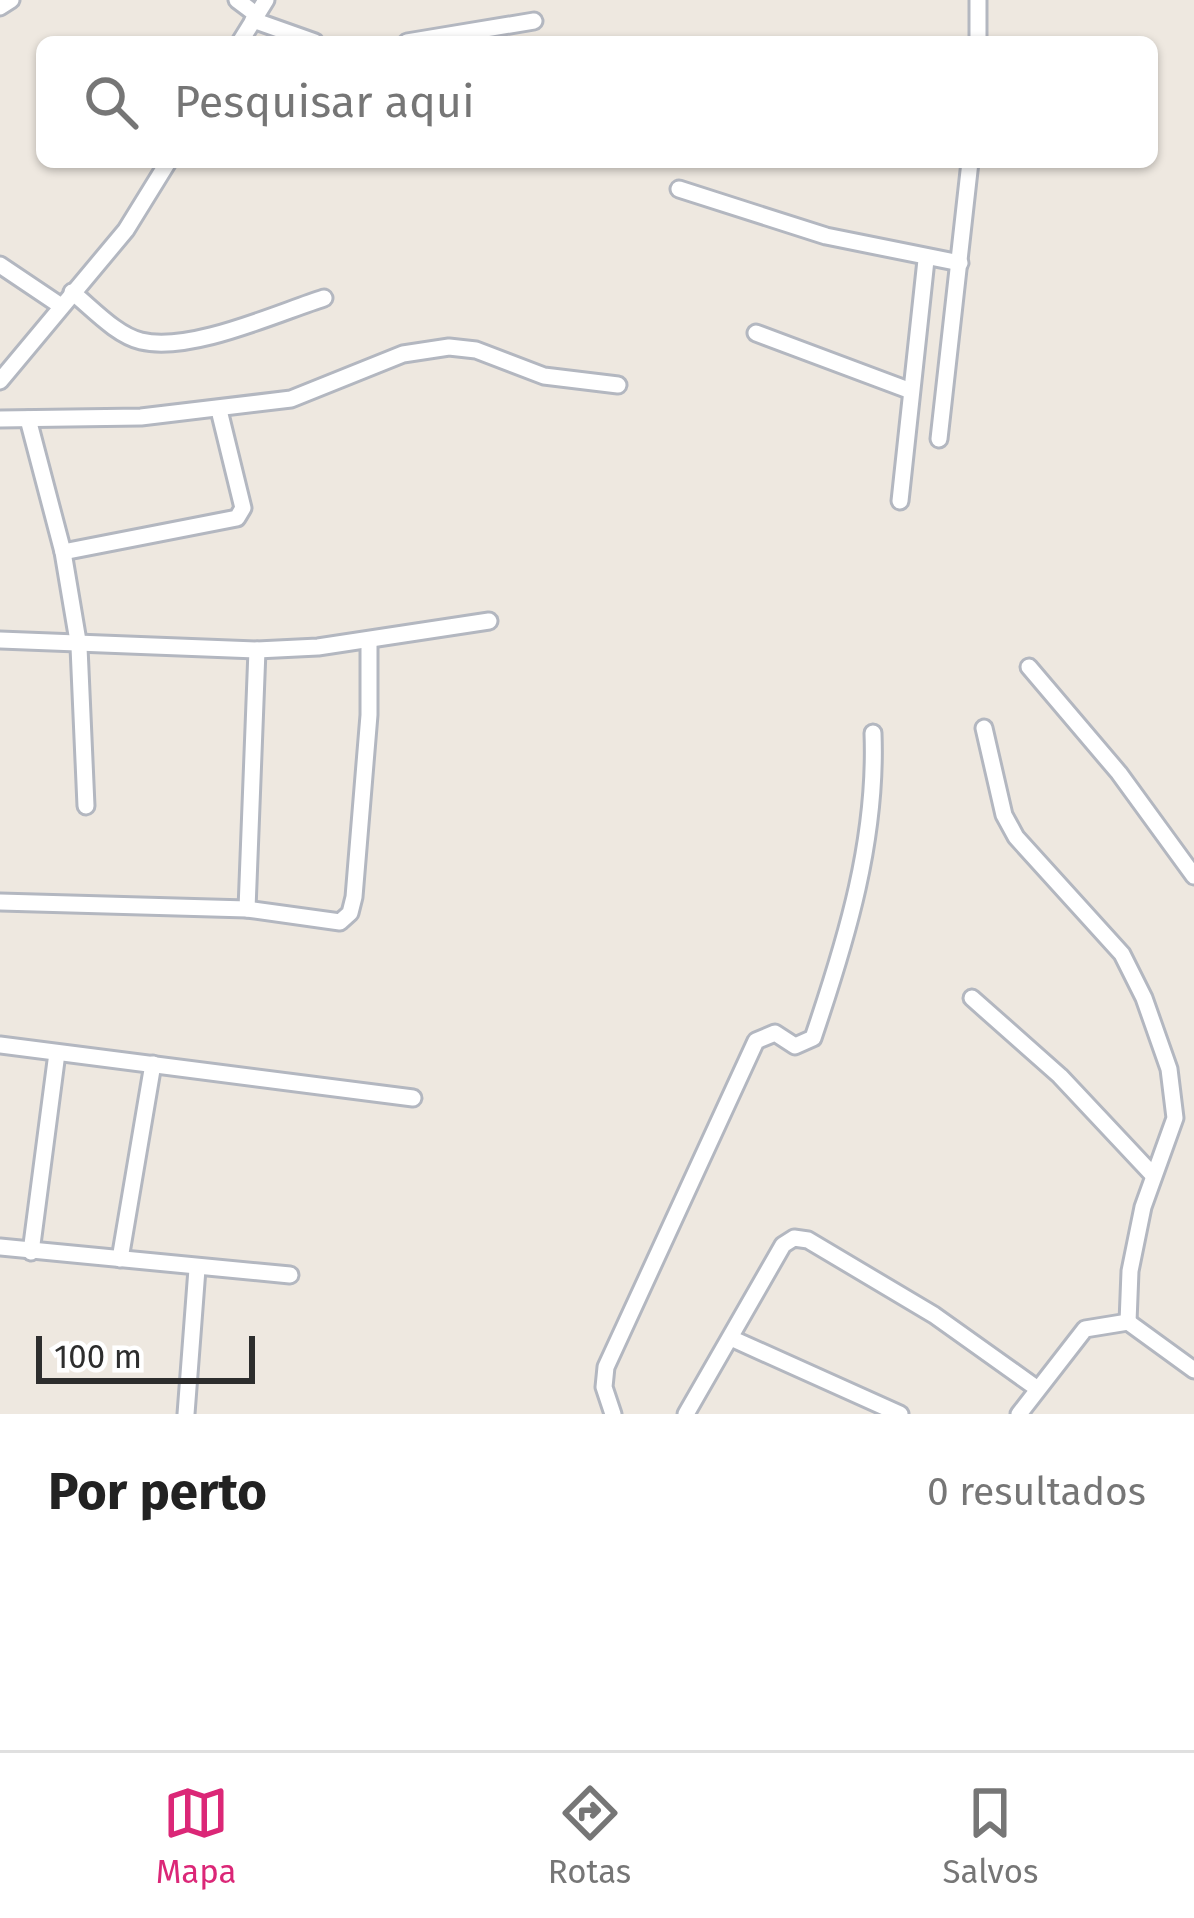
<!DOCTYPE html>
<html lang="pt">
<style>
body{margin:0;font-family:"Fira Sans",sans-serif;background:#f6f6f6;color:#222}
.scale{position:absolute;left:36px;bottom:30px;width:219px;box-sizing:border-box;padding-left:12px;border:6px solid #2d2d2d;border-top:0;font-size:33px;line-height:42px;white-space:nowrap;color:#2d2d2d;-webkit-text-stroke:9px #fff;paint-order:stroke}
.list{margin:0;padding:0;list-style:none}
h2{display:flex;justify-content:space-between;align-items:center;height:156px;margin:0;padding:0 48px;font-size:51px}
h2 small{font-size:39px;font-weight:400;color:#767676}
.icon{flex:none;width:66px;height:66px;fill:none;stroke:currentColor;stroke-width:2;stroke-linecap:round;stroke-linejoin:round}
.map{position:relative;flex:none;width:1194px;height:1414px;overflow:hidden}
.search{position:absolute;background:#fff;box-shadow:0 3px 9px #0004;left:36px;right:36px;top:36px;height:132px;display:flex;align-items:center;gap:30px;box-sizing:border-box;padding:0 42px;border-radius:18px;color:#767676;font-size:45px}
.sheet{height:336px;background:#fff}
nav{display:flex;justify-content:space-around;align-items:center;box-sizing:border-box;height:168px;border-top:3px solid #e0e0e0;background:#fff;font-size:33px;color:#767676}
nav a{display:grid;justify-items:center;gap:6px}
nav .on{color:#db2777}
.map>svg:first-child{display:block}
</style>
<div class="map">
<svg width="1194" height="1414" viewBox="0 0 1194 1414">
<rect width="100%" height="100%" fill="#eee8e0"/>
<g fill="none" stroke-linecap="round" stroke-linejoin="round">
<g stroke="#b3b7c0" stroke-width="21">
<g id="minor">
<path d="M 237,0 L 257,15"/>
<path d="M 978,0 L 978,42"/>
<path d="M 0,7 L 11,0"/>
<path d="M 253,20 L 315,42"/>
<path d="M 240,42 L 266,0"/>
<path d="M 407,42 L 534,21"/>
<path d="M 679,189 L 826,236 L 960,263"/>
<path d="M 0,265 L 61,306"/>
<path d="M 72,292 C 92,308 116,335 141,341 C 190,353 277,313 324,298"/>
<path d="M 756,333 L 911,391"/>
<path d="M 0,381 L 126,230 L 168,162"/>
<path d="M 0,419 L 141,417 L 291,399 L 403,354 L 449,347 L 476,350 L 544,376 L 618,385"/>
<path d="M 28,419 L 63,552 L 79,647 L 86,806"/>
<path d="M 939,439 L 970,162"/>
<path d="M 900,501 L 926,260"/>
<path d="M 63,552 L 237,518 L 243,508 L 219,410"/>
<path d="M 0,640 L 257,650 L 318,647 L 489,621"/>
<path d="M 1029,667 L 1119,773 L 1194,876"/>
<path d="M 984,728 L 1004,815 L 1016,837 L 1122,954 L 1144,998 L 1169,1069 L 1175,1118 L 1143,1207 L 1130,1271 L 1128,1322"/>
<path d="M 0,902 L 247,909 L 340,922 L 350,913 L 354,897 L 369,715 L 369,640"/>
<path d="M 247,909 L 257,650"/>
<path d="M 972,998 L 1060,1076 L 1152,1174"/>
<path d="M 0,1045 L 413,1098"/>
<path d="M 0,1247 L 290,1275"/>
<path d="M 31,1252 L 57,1053"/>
<path d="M 120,1259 L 153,1064"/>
<path d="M 733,1339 L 900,1414"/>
<path d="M 186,1414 L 197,1269"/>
<path d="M 613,1414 L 604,1387 L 606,1367 L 756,1041 L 775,1033 L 795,1046 L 813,1038 C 847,938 877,839 873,733"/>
<path d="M 686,1414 L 783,1245 L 794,1238 L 808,1240 L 934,1315 L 1035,1387"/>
<path d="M 1019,1414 L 1085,1329 L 1128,1322 L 1194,1370"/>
</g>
</g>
<use href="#minor" stroke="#fff" stroke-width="15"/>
</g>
</svg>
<div class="scale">100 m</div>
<div class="search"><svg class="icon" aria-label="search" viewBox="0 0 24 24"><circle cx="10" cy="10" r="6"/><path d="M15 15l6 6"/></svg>Pesquisar aqui</div>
</div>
<section class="sheet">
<h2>Por perto<small>0 resultados</small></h2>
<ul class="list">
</ul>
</section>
<nav>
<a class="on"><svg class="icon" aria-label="map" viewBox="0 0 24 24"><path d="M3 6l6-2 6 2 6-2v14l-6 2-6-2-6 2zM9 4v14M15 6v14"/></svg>Mapa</a>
<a><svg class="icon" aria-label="directions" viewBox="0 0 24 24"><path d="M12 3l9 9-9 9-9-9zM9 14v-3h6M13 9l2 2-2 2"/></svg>Rotas</a>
<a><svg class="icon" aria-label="saved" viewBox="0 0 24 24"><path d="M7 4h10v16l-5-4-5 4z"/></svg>Salvos</a>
</nav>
